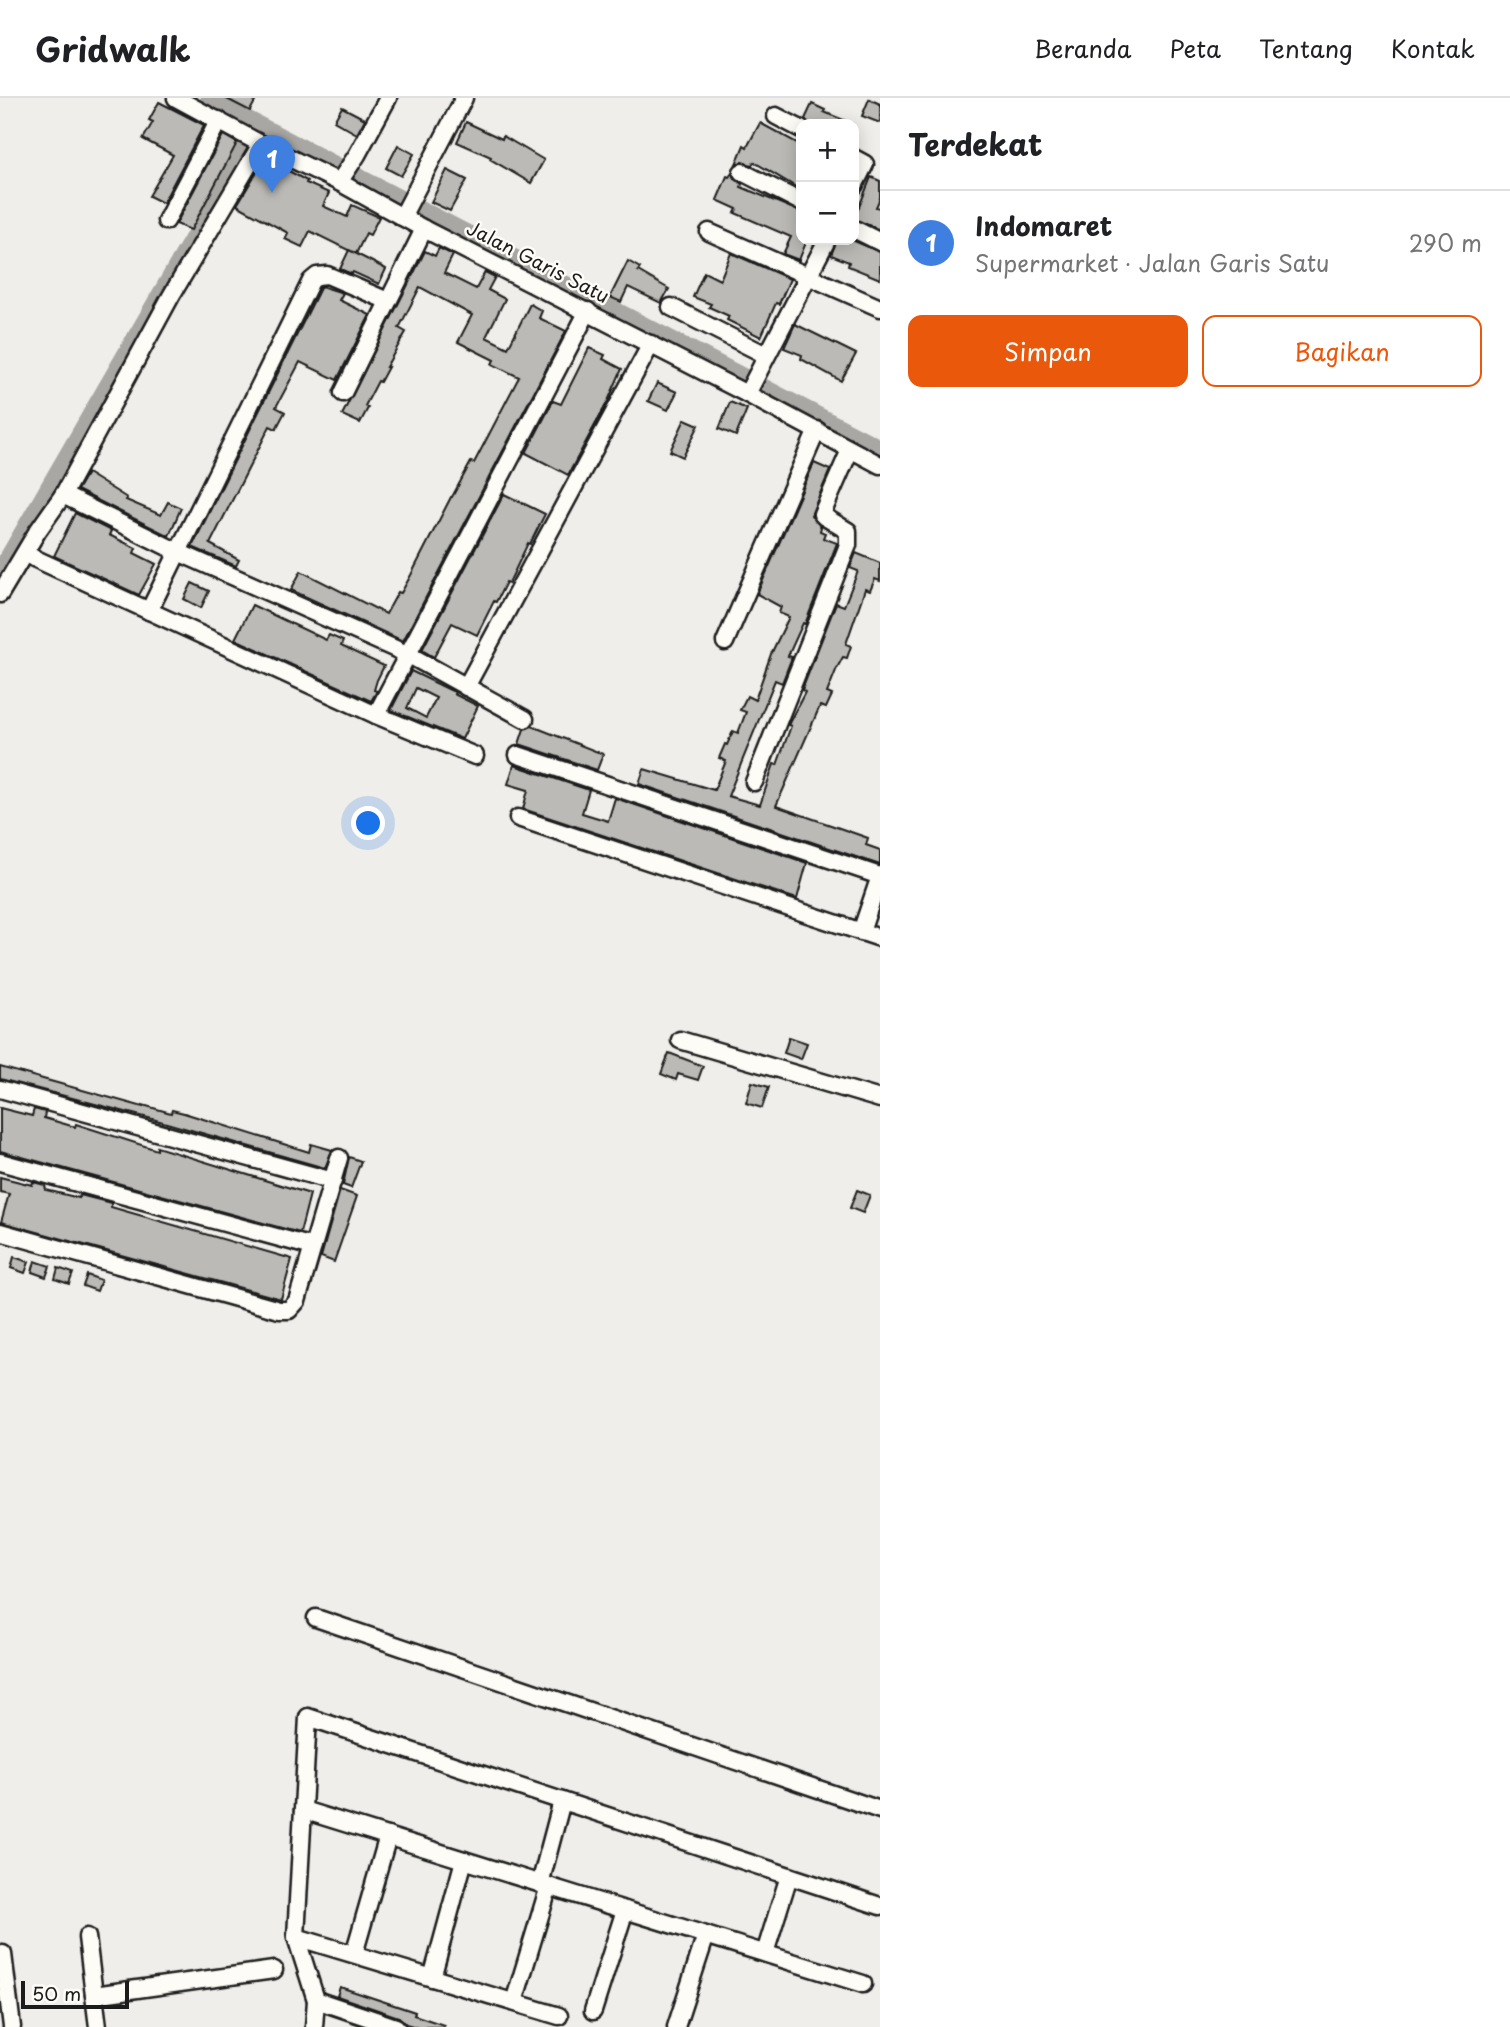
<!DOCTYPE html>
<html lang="id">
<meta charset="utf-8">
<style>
body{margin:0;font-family:"Playpen Sans",sans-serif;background:#f2f2f2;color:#202124}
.controls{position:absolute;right:21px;top:21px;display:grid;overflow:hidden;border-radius:14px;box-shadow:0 4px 18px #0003}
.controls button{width:63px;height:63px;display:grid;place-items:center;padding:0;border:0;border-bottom:2px solid #e0e0e0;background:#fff;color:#202124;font:35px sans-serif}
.scale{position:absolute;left:21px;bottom:18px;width:108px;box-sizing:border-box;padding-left:7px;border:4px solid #1c1c1c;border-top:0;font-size:19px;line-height:24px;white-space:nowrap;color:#1c1c1c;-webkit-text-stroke:5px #fdfcf7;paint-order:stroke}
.you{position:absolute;left:369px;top:726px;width:24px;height:24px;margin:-18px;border:5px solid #fff;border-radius:50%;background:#1a73e8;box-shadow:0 0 0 10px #1a73e833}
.badge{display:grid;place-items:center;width:46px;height:46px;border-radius:50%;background:#ea580c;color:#fff;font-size:23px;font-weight:700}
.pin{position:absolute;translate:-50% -58px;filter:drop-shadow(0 2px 4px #0008)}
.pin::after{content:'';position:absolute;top:37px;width:24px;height:21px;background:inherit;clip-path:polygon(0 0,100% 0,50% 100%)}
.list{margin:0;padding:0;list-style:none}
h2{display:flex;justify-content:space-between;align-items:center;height:91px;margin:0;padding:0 28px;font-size:30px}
h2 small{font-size:23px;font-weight:400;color:#757577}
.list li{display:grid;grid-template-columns:46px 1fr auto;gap:21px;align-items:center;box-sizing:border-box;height:105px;padding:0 28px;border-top:2px solid #e0e0e0}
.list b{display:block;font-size:26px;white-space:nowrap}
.list p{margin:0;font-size:23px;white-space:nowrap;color:#757577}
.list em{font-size:23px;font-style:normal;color:#757577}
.actions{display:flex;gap:14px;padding:21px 28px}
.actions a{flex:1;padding:16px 0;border:2px solid #ea580c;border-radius:14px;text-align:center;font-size:24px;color:#ea580c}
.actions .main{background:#ea580c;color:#fff}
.map{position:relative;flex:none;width:880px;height:1929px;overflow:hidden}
header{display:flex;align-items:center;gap:42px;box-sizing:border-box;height:98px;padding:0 35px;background:#fff;border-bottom:2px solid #e0e0e0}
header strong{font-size:33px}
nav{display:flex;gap:38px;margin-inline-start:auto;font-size:24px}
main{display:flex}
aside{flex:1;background:#fff}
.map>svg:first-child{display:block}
</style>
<header>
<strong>Gridwalk</strong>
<nav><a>Beranda</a><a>Peta</a><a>Tentang</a><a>Kontak</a></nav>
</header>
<main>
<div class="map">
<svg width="880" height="1929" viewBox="0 0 880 1929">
<rect width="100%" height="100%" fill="#f0eeea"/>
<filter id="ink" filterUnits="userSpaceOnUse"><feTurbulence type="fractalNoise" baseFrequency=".0143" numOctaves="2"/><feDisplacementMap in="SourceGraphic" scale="14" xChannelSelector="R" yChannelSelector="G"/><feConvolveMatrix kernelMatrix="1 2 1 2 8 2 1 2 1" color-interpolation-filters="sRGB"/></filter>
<g filter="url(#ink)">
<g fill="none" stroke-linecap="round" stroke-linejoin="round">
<g stroke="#a8a7a3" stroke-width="16">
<path d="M 208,0 L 880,349"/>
<path d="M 0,472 L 257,28"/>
</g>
</g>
<g fill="#bbbab6" stroke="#1c1c1c" stroke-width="2" fill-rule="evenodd">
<path d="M 225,0 L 257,0 L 250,13 Z"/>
<path d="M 869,1 L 880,6 L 880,25 L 862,18 Z"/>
<path d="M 159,4 L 204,27 L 163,105 L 149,98 L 173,57 L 143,41 L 153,24 L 149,22 Z"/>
<path d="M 812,6 L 825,12 L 824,14 L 853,26 L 809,25 L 805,21 Z"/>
<path d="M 342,9 L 365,21 L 357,36 L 334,23 Z"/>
<path d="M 466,24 L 502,41 L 503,38 L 544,62 L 531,85 L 490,61 L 491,59 L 457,44 Z"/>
<path d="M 760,25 L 801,47 L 801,92 L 754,64 L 752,67 L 742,64 L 736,66 L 744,47 L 747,49 Z"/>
<path d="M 223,37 L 237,45 L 191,132 L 176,126 Z"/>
<path d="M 398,47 L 414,56 L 401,78 L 386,70 Z"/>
<path d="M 265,60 L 307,83 L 306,85 L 329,95 L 323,108 L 347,119 L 352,107 L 379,119 L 370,137 L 366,135 L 356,156 L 310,133 L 302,149 L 285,141 L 288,135 L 237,107 Z"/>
<path d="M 447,72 L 467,82 L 450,113 L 431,104 Z"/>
<path d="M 732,75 L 734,80 L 742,86 L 741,89 L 801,114 L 801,142 L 807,142 L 799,162 L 783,156 L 791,139 L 735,115 L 737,111 L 717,102 L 727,78 L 729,79 Z"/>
<path d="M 871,79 L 880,83 L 880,100 L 876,109 L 880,110 L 880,132 L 854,121 Z"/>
<path d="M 837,142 L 852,142 L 880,154 L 880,181 L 848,168 L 849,164 L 831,157 Z"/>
<path d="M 439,150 L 453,157 L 444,175 L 476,191 L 485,174 L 495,179 L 488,192 L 505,201 L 486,239 L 508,250 L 530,206 L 542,213 L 539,220 L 566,233 L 403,543 L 291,492 L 301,473 L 386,516 L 398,494 L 401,495 L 411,477 L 451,399 L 452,399 L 471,364 L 474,365 L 519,279 L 492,266 L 494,262 L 458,244 L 472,217 L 420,189 L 399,230 L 406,234 L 386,269 L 388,269 L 380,284 L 378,283 L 365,308 L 368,310 L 360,325 L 342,317 L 425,153 L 435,158 Z"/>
<path d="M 349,152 L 386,171 L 379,186 L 353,174 L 352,176 L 340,171 Z"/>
<path d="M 731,155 L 790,181 L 779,206 L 776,205 L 761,239 L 727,222 L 729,218 L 709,209 L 711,206 L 693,199 L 704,174 L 720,182 Z"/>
<path d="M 628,163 L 640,170 L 638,173 L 669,191 L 661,205 L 628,189 L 621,204 L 610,199 Z"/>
<path d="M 321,188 L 343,195 L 339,202 L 370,217 L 337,282 L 300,264 L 276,309 L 285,314 L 276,331 L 270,328 L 210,446 L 239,462 L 236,468 L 192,449 Z"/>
<path d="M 795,226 L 856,256 L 841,283 L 801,261 L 802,257 L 784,250 Z"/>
<path d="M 589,250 L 605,257 L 603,261 L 622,271 L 608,303 L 568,377 L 526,355 L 553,303 L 561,306 Z"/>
<path d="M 657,285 L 677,294 L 668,312 L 648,303 Z"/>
<path d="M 730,304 L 747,311 L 736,338 L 719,331 Z"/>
<path d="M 685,321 L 699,327 L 683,359 L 670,353 Z"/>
<path d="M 814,365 L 830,372 L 811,417 L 821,429 L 820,433 L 825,435 L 823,440 L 837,445 L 805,526 L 803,525 L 788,558 L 792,559 L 782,585 L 775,582 L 728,698 L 760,707 L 774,666 L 777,667 L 791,628 L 788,627 L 805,594 L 802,592 L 836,505 L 844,508 L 858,473 L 850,470 L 856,455 L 880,465 L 880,483 L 875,481 L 870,493 L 865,491 L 846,546 L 851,548 L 847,560 L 843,559 L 837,570 L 827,595 L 832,597 L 826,610 L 820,608 L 776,708 L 868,740 L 866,747 L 880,752 L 880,767 L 639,686 L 644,671 L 714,692 L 726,663 L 719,660 L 725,646 L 727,647 L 733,633 L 738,635 L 746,614 L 740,612 L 747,598 L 755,602 L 771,556 L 789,519 L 779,515 L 781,509 L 757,496 Z"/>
<path d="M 87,375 L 127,400 L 126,402 L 161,417 L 168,404 L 181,410 L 169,438 L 77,392 Z"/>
<path d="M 504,396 L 545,416 L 530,446 L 528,445 L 509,485 L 506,484 L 496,504 L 494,503 L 477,537 L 452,525 L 434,559 L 422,552 Z"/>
<path d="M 75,415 L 111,433 L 109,437 L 136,450 L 134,455 L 156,466 L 139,497 L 54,458 Z"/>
<path d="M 192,485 L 209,493 L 201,510 L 184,501 Z"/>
<path d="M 252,507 L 326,542 L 329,537 L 343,543 L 341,548 L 384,568 L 377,582 L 374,592 L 377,593 L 371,603 L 235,541 Z"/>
<path d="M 411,573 L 450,592 L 455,594 L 454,596 L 478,608 L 462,641 L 391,612 ZM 416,590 L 436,600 L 426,620 L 407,610 Z"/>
<path d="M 532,628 L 603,656 L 597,672 L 519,646 L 524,631 Z"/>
<path d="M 514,667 L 589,692 L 582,715 L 608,723 L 615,700 L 807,765 L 797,801 L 523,711 L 528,692 L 508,686 Z"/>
<path d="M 789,939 L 807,945 L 801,961 L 784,955 Z"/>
<path d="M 669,955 L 703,968 L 698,982 L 678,976 L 676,982 L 661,976 Z"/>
<path d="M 0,969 L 143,1009 L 143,1007 L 171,1015 L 172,1012 L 184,1015 L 309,1054 L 311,1046 L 332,1052 L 325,1070 L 156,1022 L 0,981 Z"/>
<path d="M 752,984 L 769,989 L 762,1010 L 746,1005 Z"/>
<path d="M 0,1010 L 32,1018 L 34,1011 L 45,1014 L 44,1020 L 75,1029 L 76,1026 L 157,1052 L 157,1049 L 310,1096 L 300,1135 L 0,1053 Z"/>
<path d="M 349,1059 L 361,1063 L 351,1090 L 343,1087 Z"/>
<path d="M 0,1079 L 32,1087 L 33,1084 L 45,1087 L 46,1092 L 79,1100 L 80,1097 L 111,1105 L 111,1109 L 292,1161 L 281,1201 L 1,1124 L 9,1096 L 0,1094 Z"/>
<path d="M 340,1092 L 357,1098 L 334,1164 L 321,1159 Z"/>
<path d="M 857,1092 L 870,1097 L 863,1115 L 850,1110 Z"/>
<path d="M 14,1159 L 29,1164 L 25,1175 L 11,1170 Z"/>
<path d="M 35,1163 L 50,1168 L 46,1179 L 32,1174 Z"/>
<path d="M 58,1170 L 73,1175 L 69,1186 L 55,1181 Z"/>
<path d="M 87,1177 L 101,1182 L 97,1193 L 83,1188 Z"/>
<path d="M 340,1889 L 415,1914 L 414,1917 L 444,1927 L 443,1929 L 416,1929 L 406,1926 L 399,1919 L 337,1898 Z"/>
</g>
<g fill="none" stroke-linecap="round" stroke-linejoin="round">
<g stroke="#1c1c1c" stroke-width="21">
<g id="minor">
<path d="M 176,0 L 261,46 L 339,84 L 424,131 L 747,296 L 880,367"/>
<path d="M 776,18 L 801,31"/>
<path d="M 854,60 L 865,66 L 854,88"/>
<path d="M 742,74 L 801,104"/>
<path d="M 339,84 L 357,57 L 388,0"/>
<path d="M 402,119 L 464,0"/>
<path d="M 166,123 L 219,22"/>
<path d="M 854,131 L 880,144"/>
<path d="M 709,134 L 880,210"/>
<path d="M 671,209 L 766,257"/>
<path d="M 343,295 L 424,131"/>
<path d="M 747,296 L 827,142"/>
<path d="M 63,397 L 178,454 L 409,557 L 525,621"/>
<path d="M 25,456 L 376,617 L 588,213"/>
<path d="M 0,496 L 37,434 L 63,397 L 171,198 L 261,46"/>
<path d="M 149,513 L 311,183 L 317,178 L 327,177 L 388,203"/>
<path d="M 725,544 L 817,332"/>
<path d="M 466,589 L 651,246"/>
<path d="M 376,617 L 475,658"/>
<path d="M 518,657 L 880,778"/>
<path d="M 754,684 L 848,447 L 848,433 L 825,419 L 822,416 L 850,352"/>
<path d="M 518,720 L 880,840"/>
<path d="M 861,834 L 880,778"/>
<path d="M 680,942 L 880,1001"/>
<path d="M 0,991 L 333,1083"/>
<path d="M 0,1064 L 313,1149"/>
<path d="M 0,1134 L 279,1212 L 289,1212 L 297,1203 L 339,1060"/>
<path d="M 316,1520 L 880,1712"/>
<path d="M 303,1712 L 863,1886"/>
<path d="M 540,1786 L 562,1703"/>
<path d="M 87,1839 L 94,1897"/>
<path d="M 296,1839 L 308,1619 L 880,1808"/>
<path d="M 765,1855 L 789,1778"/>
<path d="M 3,1856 L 12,1929"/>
<path d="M 354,1856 L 388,1738"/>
<path d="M 432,1880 L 464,1762"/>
<path d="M 316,1902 L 396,1929"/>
<path d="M 514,1904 L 549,1788"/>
<path d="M 593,1913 L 625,1812"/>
<path d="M 98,1929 L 94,1897 L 274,1872"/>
<path d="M 314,1929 L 316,1902 L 296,1839 L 559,1918"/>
<path d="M 676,1929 L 706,1837"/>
</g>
</g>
<use href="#minor" stroke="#fdfcf7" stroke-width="16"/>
</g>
</g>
<g text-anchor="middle" stroke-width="5" stroke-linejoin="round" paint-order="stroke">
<g font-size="19" fill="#1c1c1c" stroke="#fdfcf7">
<text transform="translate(538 164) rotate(27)" y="7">Jalan Garis Satu</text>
</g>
</g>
</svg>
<div class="controls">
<button>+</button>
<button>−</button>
</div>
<div class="scale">50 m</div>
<div class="you"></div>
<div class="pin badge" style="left:272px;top:95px;background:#3f7fe0">1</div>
</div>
<aside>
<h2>Terdekat<small></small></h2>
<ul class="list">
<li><span class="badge" style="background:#3f7fe0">1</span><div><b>Indomaret</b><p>Supermarket · Jalan Garis Satu</p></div><em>290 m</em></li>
</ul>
<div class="actions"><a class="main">Simpan</a><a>Bagikan</a></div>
</aside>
</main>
